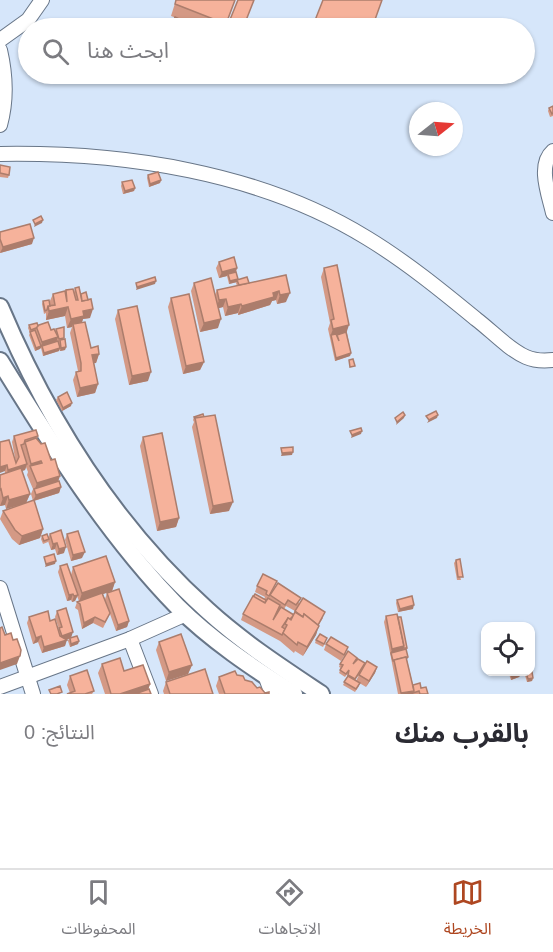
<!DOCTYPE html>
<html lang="ar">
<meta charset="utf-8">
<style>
body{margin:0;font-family:Arial,"Noto Sans Arabic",sans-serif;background:#f7f7f7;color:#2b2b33;direction:rtl}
.controls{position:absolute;right:18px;bottom:18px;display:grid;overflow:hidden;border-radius:12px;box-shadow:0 2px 4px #0004}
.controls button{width:54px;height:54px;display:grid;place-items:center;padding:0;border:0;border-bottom:2px solid #e1e1e2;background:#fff;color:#2b2b33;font:30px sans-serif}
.compass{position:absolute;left:409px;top:102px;width:54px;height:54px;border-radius:50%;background:#fff;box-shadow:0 2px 4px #0004;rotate:73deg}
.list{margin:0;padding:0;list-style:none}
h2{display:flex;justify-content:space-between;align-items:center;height:78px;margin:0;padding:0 24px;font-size:26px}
h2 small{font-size:20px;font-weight:400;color:#7c7c81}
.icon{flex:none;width:33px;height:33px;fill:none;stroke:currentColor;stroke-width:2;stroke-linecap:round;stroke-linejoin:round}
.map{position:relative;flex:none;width:553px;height:694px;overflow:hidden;direction:ltr}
.search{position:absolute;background:#fff;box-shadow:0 2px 4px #0004;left:18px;right:18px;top:18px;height:66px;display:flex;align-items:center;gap:15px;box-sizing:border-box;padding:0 21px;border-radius:33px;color:#7c7c81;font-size:22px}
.sheet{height:174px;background:#fff}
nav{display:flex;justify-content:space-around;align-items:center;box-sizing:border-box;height:84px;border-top:2px solid #e1e1e2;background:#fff;font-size:16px;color:#7c7c81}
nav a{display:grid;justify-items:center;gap:3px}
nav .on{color:#ae4721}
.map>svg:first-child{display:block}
</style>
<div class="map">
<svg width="553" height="694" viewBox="0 0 553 694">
<rect width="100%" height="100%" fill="#d6e6fa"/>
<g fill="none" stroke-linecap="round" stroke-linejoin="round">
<g stroke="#687688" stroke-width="16">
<g id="minor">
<path d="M 0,40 L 28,20 L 42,0"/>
<path d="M 0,50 C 6,76 7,100 0,125"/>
<path d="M 553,151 C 537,165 549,195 553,213"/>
<path d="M 0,154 C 124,152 260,172 367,238 C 405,261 442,291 476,319 C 492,331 508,349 526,357 C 535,361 544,361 553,360"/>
<path d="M 0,588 L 33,694"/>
<path d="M 130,639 L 151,694"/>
<path d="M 265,675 L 272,694"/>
<path d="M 0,687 L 130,639 L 186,614"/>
</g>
</g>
<g stroke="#687688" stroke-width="20">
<g id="major">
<path d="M 0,307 C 48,421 115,527 207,610 C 242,642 282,668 321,694"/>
<path d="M 0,361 C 53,447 107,534 177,606 C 211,640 253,668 294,694"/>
</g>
</g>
<use href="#minor" stroke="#fff" stroke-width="14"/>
<use href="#major" stroke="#fff" stroke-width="16"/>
</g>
<g fill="#d49985" fill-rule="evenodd">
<path d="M 176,0 L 235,0 L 225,28 L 204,28 L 171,16 Z"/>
<path d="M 175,17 L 181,20 L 178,28 L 171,27 Z"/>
<path d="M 325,74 L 355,74 L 351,84 Z"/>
<path d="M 553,107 L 553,116 L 550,117 L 548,111 L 549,108 Z"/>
<path d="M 0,165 L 9,175 L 8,178 L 0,177 Z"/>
<path d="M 148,175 L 161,180 L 160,183 L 149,187 L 147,178 Z"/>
<path d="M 122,182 L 135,188 L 134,191 L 123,194 L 121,186 Z"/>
<path d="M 0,232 L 32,244 L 0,253 Z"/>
<path d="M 219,262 L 237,268 L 236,272 L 238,279 L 237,282 L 229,284 L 227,276 L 219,278 L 216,268 Z"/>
<path d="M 324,268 L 347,333 L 351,353 L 350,356 L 335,361 L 328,329 L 330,323 L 321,277 Z"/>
<path d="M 286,275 L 286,302 L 277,304 L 276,300 L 272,301 L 270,305 L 238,315 L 238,313 L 225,316 L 223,307 L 218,308 L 218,328 L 200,332 L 191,291 L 194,283 L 215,295 L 217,290 L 237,286 L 236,283 L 237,280 L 249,283 Z"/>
<path d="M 75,288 L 81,294 L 90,318 L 83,319 L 82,322 L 91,348 L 99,354 L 96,363 L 94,363 L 98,384 L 95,393 L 77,397 L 73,380 L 76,372 L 78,371 L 70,333 L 72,327 L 67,328 L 65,316 L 46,320 L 46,313 L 44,314 L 42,304 L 43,301 L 49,303 L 53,294 L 65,293 L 66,290 L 74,292 Z"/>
<path d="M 171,298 L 204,362 L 200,370 L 183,374 L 168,307 Z"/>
<path d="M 118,310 L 148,381 L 129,385 L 115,319 Z"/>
<path d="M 29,325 L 38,326 L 51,330 L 55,331 L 56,329 L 64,339 L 66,347 L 65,350 L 60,351 L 60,349 L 59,351 L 43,356 L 41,348 L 35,351 L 29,335 L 30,333 L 28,328 Z"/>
<path d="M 58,397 L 71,406 L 62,411 L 56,400 Z"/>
<path d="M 194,417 L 229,511 L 210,514 L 192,427 L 194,422 L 193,420 Z"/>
<path d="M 14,436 L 38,436 L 37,439 L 61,487 L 59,493 L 34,501 L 43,529 L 40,538 L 19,545 L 12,539 L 0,519 L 3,511 L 33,501 L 31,494 L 33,489 L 27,475 L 28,472 L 26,467 L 25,470 L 22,471 L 30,494 L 26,503 L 6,509 L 5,505 L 0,506 L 0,475 L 5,473 L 0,442 L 16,463 L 12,442 Z"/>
<path d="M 143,437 L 179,518 L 176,527 L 157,531 L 140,446 Z"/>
<path d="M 50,534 L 64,553 L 57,555 L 55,549 L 51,550 L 48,541 L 48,542 L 43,544 L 41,539 L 42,536 L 48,538 Z"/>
<path d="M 67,534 L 82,558 L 71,561 L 65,540 Z"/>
<path d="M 456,560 L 461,580 L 457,580 L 454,563 Z"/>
<path d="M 60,566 L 71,575 L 73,567 L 115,582 L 112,591 L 103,594 L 105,599 L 107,593 L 129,621 L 127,627 L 116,631 L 110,614 L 103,628 L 93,623 L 82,629 L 78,610 L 75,608 L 77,602 L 79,601 L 77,596 L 75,601 L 72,602 L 71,600 L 67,601 L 58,572 Z"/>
<path d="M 277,581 L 270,594 L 300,603 L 323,618 L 318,626 L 316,635 L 303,656 L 295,651 L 294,653 L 280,641 L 280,640 L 280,641 L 241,620 L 243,614 L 264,599 L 265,597 L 255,592 L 257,586 ZM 286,606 L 295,611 L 293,614 L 284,609 Z"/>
<path d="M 397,600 L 413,609 L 398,612 L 396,603 Z"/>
<path d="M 57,611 L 71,638 L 79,641 L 78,644 L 70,647 L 68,641 L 69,639 L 66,640 L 65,646 L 42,653 L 38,642 L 33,644 L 27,623 L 29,617 L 50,621 L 58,630 L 59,629 L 55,617 Z"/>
<path d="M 386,616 L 407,648 L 406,650 L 407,660 L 413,685 L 421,688 L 427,694 L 398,694 L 384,622 Z"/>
<path d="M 316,640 L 326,641 L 323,647 L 315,643 Z"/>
<path d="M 159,642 L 192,665 L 188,674 L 166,681 L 156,650 Z"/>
<path d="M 326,644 L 346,653 L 341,661 L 324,650 Z"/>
<path d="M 355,662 L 365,663 L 377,667 L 375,673 L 366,687 L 356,681 L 359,675 L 355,680 L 359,686 L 355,692 L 343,685 L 347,677 L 348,673 L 345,677 L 339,673 L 341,668 L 339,667 L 340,664 Z"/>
<path d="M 102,664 L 124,671 L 150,684 L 148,690 L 151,694 L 105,694 L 98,673 Z"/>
<path d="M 502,672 L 520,672 L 521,674 L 519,677 L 511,680 L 509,674 L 509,672 L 503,674 Z"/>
<path d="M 524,672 L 531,672 L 533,678 L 532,681 L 527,682 Z"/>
<path d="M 237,675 L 265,693 L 269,694 L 219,694 L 216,686 L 219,677 Z"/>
<path d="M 70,676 L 94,691 L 92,694 L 67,694 L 70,693 L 67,685 Z"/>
<path d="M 166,682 L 213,694 L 164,694 L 163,691 Z"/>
</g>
<g fill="#ac7d6c">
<path d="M 161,180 L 160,183 L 149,187 L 150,184 Z"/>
<path d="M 135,188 L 134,191 L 123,194 L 125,191 Z"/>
<path d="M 43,220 L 42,223 L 34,227 L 35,224 Z"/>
<path d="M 34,238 L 32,244 L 0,253 L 3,247 Z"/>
<path d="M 237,268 L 235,274 L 228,274 L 227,276 L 219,278 L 222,272 Z"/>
<path d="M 238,279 L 237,282 L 229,284 L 230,281 Z"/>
<path d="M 156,281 L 155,284 L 136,290 L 137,287 Z"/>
<path d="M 279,291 L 276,300 L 272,301 L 270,305 L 238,315 L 242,306 L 273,293 Z"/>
<path d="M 290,293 L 286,302 L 277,304 L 280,295 Z"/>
<path d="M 226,299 L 223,307 L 216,309 L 219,300 Z"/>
<path d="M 241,304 L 238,313 L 225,316 L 228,307 Z"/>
<path d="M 68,307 L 65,316 L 46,320 L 49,311 Z"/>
<path d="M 93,309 L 90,318 L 83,319 L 81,325 L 73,324 L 72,327 L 67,328 L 71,319 L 83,311 Z"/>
<path d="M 221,319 L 218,328 L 200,332 L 204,323 Z"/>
<path d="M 349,325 L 346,334 L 331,335 L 330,337 L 333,329 Z"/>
<path d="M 58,337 L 56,343 L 42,346 L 40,349 L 35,351 L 36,348 L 41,346 L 42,342 Z"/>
<path d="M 66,347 L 65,350 L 60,351 L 61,348 Z"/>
<path d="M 60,348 L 59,351 L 43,356 L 44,353 Z"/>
<path d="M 351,353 L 350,356 L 335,361 L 336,358 Z"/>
<path d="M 99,354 L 96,363 L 89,364 L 92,355 Z"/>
<path d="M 204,362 L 200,370 L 183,374 L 186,366 Z"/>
<path d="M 151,372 L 148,381 L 129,385 L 132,376 Z"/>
<path d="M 98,384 L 95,393 L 77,397 L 80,388 Z"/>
<path d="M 72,403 L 71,406 L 62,411 L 63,408 Z"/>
<path d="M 405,415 L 404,418 L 396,425 L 397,422 Z"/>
<path d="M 438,415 L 437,418 L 427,423 L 429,420 Z"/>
<path d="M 362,431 L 361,434 L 351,438 L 352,435 Z"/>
<path d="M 293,452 L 292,455 L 281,456 L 282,453 Z"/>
<path d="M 41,461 L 38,469 L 30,466 L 31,464 Z"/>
<path d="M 27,464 L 25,470 L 6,476 L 8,470 Z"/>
<path d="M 7,465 L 5,471 L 0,473 L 0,467 Z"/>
<path d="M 60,476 L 57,485 L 34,492 L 37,483 Z"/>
<path d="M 61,487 L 59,493 L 33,501 L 36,495 Z"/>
<path d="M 30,494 L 26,503 L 6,509 L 9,500 Z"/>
<path d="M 8,496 L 5,505 L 0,506 L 3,498 Z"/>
<path d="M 233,502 L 229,511 L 210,514 L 213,506 Z"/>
<path d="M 179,518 L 176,527 L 157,531 L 160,522 Z"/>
<path d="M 43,529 L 40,538 L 19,545 L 22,536 Z"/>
<path d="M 57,543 L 55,549 L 51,550 L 53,544 Z"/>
<path d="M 66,547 L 64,553 L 57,555 L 59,549 Z"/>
<path d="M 85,552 L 82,558 L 71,561 L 73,555 Z"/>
<path d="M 56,561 L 55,564 L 45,567 L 46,564 Z"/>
<path d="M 115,582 L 112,591 L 79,602 L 82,593 Z"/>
<path d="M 73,594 L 71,600 L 67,601 L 69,595 Z"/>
<path d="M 78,595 L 75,601 L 72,602 L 74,596 Z"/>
<path d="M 414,605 L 413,609 L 398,612 L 400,609 Z"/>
<path d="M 95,617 L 93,623 L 82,629 L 84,623 Z"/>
<path d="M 129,621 L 127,627 L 116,631 L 118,625 Z"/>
<path d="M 319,626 L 316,635 L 303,656 L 307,647 Z"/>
<path d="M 73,632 L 71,638 L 59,642 L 62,636 Z"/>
<path d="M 41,636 L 38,642 L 33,644 L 36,638 Z"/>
<path d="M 67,640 L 65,646 L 42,653 L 44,647 Z"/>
<path d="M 79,641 L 78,644 L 70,647 L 71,644 Z"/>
<path d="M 404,646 L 402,652 L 391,653 L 390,655 L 392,649 Z"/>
<path d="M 20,656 L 17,664 L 0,670 L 0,663 Z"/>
<path d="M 192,665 L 188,674 L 166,681 L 169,672 Z"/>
<path d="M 377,667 L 375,673 L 366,687 L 369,681 Z"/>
<path d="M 521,674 L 519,677 L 511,680 L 512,677 Z"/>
<path d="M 533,678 L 532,681 L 527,682 L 528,679 Z"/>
<path d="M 150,684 L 147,693 L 143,694 L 120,694 Z"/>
<path d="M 414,691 L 413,694 L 401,694 L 401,693 Z"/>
</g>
<g fill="#f6b29b" stroke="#ac7d6c" stroke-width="1.5">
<path d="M 176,0 L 235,0 L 226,24 L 175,4 Z"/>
<path d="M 238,0 L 254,0 L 243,28 L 230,28 L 227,27 Z"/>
<path d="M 323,0 L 382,0 L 372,28 L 312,28 Z"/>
<path d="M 175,17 L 181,20 L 179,26 L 172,24 Z"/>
<path d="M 553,106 L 553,113 L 552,114 L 549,108 Z"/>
<path d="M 0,165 L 10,167 L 9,175 L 0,173 Z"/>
<path d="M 158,172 L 161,180 L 150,184 L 148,175 Z"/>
<path d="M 132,180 L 135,188 L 125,191 L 122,182 Z"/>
<path d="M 41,216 L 43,220 L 35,224 L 33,220 Z"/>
<path d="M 30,224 L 34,238 L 3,247 L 0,239 L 0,232 Z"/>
<path d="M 234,257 L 237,268 L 222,272 L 219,262 Z"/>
<path d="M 337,265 L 349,325 L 333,329 L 331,320 L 334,319 L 324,268 Z"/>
<path d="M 236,272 L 238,279 L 230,281 L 228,274 Z"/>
<path d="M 286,275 L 290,293 L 280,295 L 279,291 L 273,293 L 274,297 L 242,306 L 241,304 L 228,307 L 226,299 L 219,300 L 217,290 Z"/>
<path d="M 155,277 L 156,281 L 137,287 L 136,283 Z"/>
<path d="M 247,277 L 249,283 L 239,285 L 237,280 Z"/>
<path d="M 211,278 L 221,319 L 204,323 L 194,283 Z"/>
<path d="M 79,287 L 82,301 L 91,299 L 93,309 L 83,311 L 84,316 L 71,319 L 68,307 L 49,311 L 48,306 L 55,305 L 53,294 L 65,291 L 67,302 L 66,290 L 73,289 L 76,300 L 78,300 L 75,288 Z"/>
<path d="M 86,292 L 88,300 L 82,301 L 81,294 Z"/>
<path d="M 189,294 L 204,362 L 186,366 L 171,298 Z"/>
<path d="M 49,300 L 50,306 L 48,306 L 47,310 L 45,311 L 43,301 Z"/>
<path d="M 137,306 L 151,372 L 132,376 L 118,310 Z"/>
<path d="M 48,322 L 51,330 L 54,329 L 58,337 L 42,342 L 36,326 Z"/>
<path d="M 85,322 L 91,348 L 98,346 L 99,354 L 92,355 L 98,384 L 80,388 L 76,372 L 81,371 L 81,363 L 73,324 Z"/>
<path d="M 37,323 L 38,326 L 36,328 L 31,330 L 29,325 Z"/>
<path d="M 64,327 L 64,338 L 59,339 L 56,329 Z"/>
<path d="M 35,330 L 41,346 L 36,348 L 30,332 Z"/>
<path d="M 346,332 L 351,353 L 336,358 L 331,335 L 336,334 L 339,341 L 337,335 Z"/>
<path d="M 65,339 L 66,347 L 61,348 L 60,340 Z"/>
<path d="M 58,341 L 60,348 L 44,353 L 42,346 Z"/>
<path d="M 353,359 L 355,366 L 350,367 L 349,360 Z"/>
<path d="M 67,392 L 72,403 L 63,408 L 58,397 Z"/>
<path d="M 436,411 L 438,415 L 429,420 L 426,416 Z"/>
<path d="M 403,412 L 405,415 L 397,422 L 395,418 Z"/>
<path d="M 203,414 L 204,417 L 195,418 L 195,419 L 194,417 Z"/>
<path d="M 215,415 L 233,502 L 213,506 L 195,418 Z"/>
<path d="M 361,428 L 362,431 L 352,435 L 350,431 Z"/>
<path d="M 36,430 L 38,436 L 25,440 L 24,444 L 21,445 L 27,464 L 8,470 L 7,465 L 0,467 L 0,442 L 9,440 L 16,463 L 19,457 L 14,436 Z"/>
<path d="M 162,433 L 179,518 L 160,522 L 143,437 Z"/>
<path d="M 36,438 L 41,444 L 45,443 L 51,460 L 55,459 L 60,476 L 37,483 L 30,466 L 42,463 L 41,461 L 31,464 L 25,442 Z"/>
<path d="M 293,447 L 293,452 L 282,453 L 281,448 Z"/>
<path d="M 21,468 L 30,494 L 9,500 L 8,496 L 3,498 L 1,489 L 0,490 L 0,475 Z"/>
<path d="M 59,481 L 61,487 L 36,495 L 34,489 Z"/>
<path d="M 34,500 L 43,529 L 22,536 L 15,530 L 3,511 Z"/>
<path d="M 61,530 L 66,547 L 59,549 L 57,543 L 53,544 L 50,534 Z"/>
<path d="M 78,531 L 85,552 L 73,555 L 67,534 Z"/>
<path d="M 47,534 L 49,539 L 44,541 L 42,536 Z"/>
<path d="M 54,554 L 56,561 L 46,564 L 44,557 Z"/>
<path d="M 106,556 L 115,582 L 82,593 L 73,567 Z"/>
<path d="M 460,559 L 463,577 L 458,577 L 456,560 Z"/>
<path d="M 67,564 L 78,595 L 74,596 L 73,594 L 69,595 L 60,566 Z"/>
<path d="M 263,574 L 277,581 L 269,596 L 266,594 L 267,591 L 257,586 Z"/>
<path d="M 278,583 L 301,598 L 296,605 L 288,600 L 285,605 L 270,595 Z"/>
<path d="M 119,589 L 129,621 L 118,625 L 107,593 Z"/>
<path d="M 102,593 L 110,613 L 105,622 L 95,617 L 84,623 L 80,604 L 77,602 Z"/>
<path d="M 255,594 L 266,600 L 265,603 L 253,597 Z"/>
<path d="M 253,596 L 265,603 L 268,598 L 280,605 L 273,620 L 281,607 L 294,615 L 290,619 L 288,618 L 282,627 L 285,629 L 282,635 L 243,614 Z"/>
<path d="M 412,596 L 414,605 L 400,609 L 397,600 Z"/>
<path d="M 303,598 L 325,612 L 318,625 L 304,614 L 303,617 L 295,611 Z"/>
<path d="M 66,608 L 73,632 L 62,636 L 59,628 L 62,627 L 57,611 Z"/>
<path d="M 48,611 L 50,621 L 55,619 L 60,636 L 67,640 L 44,647 L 41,636 L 36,638 L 29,617 Z"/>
<path d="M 295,612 L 303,617 L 304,614 L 319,626 L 307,647 L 298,642 L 297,645 L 283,633 L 287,625 L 285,624 L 288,618 L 291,620 Z"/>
<path d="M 397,614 L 404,646 L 392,649 L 386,616 Z"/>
<path d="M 398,617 L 401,617 L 407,648 L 403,648 L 404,646 Z"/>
<path d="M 513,623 L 514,627 L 501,627 Z"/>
<path d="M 2,627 L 5,635 L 11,633 L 13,640 L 17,639 L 21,650 L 20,656 L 0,663 L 0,628 Z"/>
<path d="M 181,634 L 192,665 L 169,672 L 159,642 Z"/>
<path d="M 320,634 L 327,638 L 324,644 L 316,640 Z"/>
<path d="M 77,636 L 79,641 L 71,644 L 70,638 Z"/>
<path d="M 331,637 L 348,647 L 344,655 L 326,644 Z"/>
<path d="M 531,639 L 533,654 L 531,654 Z"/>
<path d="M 406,649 L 408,657 L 407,658 L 406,657 L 394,660 L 394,661 L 393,661 L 391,653 Z"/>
<path d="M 348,651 L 357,658 L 353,664 L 358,659 L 365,663 L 355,679 L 348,675 L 349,670 L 346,674 L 340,670 L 343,665 L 340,664 Z"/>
<path d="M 406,657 L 414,691 L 401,693 L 394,660 Z"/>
<path d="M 120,658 L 124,671 L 143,665 L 150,684 L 120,694 L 111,694 L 102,664 Z"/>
<path d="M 367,661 L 377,667 L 369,681 L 359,675 Z"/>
<path d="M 531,666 L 533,678 L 528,679 L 526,672 L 531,672 Z"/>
<path d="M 205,669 L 213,694 L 170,694 L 166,682 Z"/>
<path d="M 87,670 L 94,691 L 85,694 L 67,694 L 75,691 L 70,676 Z"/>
<path d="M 235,671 L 237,675 L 243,676 L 245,680 L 252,682 L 257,688 L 260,687 L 265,693 L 269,692 L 269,694 L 225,694 L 219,677 Z"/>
<path d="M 510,672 L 520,672 L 521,674 L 512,677 Z"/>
<path d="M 348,676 L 360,683 L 356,689 L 344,682 Z"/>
<path d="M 420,683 L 421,688 L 426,687 L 428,694 L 420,694 L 419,691 L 413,693 L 414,691 L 413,685 Z"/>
<path d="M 60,686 L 62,692 L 57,694 L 51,694 L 49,690 Z"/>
<path d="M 149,689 L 151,694 L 135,694 Z"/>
</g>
</svg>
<div class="controls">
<button><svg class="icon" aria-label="locate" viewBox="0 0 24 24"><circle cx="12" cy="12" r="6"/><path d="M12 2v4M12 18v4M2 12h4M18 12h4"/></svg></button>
</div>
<svg class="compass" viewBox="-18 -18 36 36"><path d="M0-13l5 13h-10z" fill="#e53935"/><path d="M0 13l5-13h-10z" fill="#7c7c81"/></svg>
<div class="search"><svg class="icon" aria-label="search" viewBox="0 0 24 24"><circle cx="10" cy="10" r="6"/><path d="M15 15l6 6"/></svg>ابحث هنا</div>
</div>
<section class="sheet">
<h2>بالقرب منك<small>النتائج: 0</small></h2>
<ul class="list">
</ul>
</section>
<nav>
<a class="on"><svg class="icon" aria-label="map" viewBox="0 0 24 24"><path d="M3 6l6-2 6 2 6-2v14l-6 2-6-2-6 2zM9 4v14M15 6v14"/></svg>الخريطة</a>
<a><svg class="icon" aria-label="directions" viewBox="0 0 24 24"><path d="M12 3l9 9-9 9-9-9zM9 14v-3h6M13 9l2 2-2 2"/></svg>الاتجاهات</a>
<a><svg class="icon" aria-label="saved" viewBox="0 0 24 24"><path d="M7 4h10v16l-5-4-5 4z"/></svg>المحفوظات</a>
</nav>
